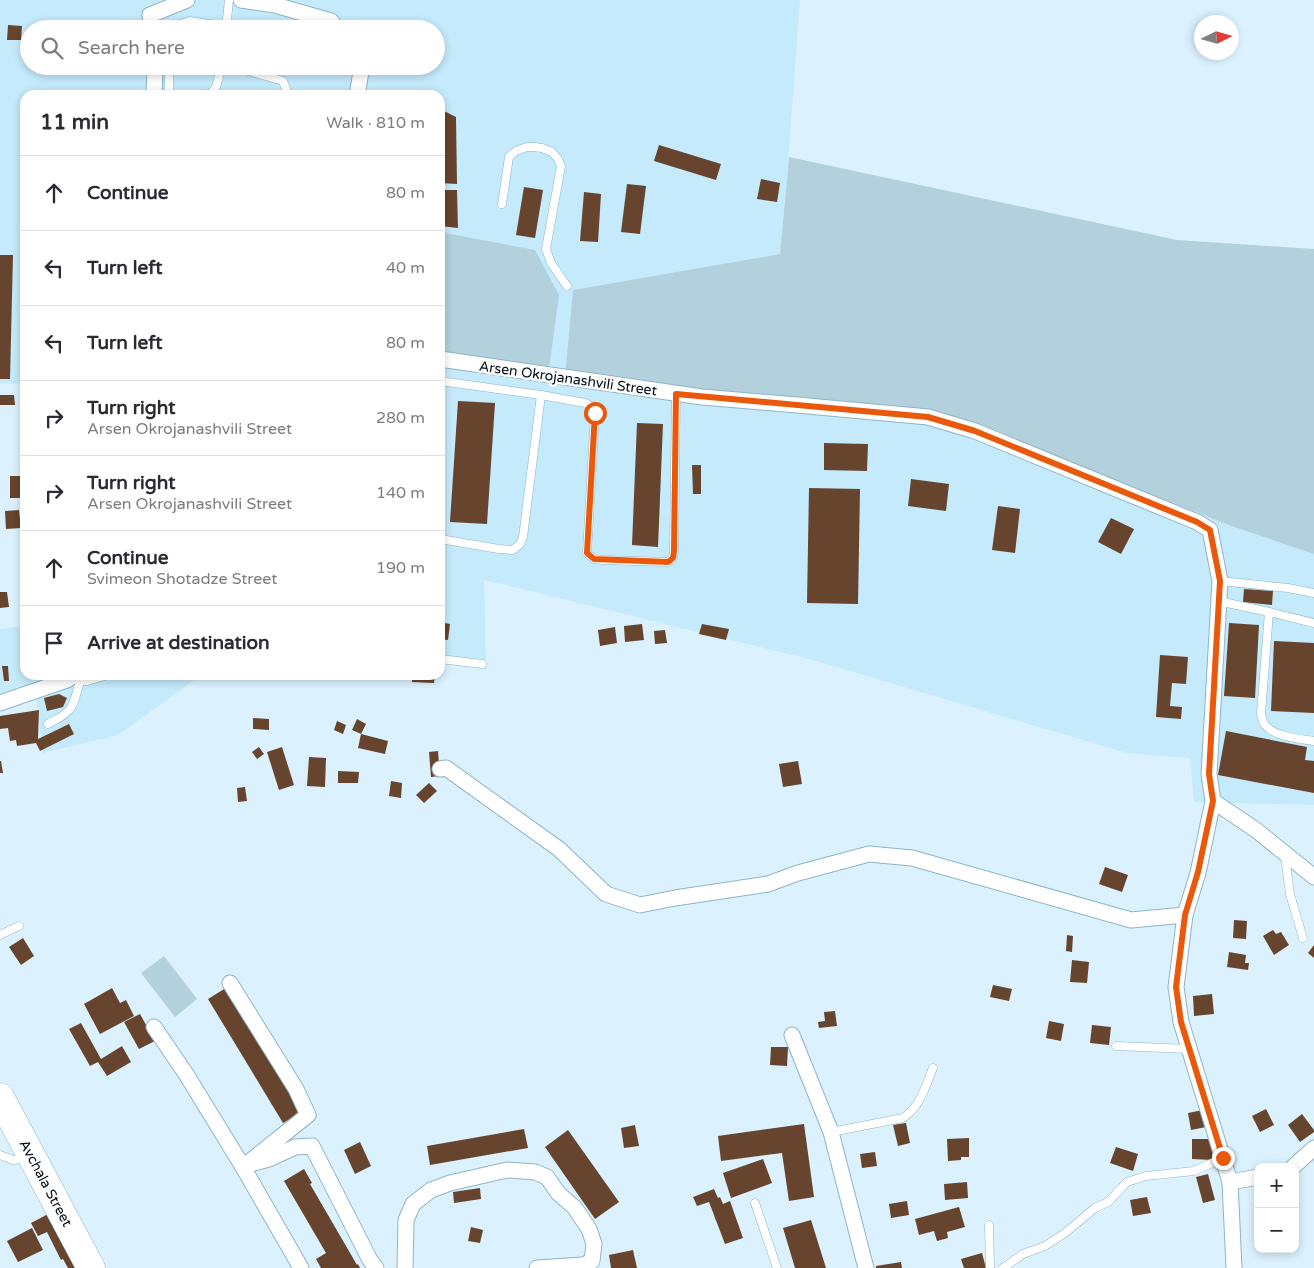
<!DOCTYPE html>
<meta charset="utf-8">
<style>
body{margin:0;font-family:"Varela Round",sans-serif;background:#f7f7f7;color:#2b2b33}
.controls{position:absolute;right:15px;bottom:15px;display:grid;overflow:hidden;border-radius:10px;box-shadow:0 2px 8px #0003}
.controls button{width:45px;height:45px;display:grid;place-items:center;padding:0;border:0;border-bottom:1px solid #e1e1e2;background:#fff;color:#2b2b33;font:25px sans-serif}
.compass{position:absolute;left:1194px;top:15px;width:45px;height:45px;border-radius:50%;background:#fff;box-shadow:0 2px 8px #0003;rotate:85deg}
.stop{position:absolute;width:15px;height:15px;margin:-11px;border:4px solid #ea580c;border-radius:50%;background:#fff}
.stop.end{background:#ea580c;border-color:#fff;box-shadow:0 1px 5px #0008}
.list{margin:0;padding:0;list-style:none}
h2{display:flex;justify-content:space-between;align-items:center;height:65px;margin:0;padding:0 20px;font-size:21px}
h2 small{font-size:16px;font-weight:400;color:#7c7c81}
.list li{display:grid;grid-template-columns:32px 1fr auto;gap:15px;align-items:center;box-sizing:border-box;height:75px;padding:0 20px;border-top:1px solid #e1e1e2}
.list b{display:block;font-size:19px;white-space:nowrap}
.list p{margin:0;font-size:16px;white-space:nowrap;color:#7c7c81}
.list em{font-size:16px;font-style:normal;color:#7c7c81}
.icon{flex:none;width:28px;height:28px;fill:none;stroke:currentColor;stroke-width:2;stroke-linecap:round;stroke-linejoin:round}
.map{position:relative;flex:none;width:1314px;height:1268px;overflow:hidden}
.search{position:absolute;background:#fff;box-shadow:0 2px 8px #0003;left:20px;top:20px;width:425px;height:55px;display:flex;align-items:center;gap:12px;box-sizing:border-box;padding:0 18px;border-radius:28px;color:#7c7c81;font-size:19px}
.panel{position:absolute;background:#fff;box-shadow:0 2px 8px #0003;left:20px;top:90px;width:425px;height:590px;border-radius:15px}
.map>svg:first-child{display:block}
</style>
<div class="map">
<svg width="1314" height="1268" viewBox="0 0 1314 1268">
<rect width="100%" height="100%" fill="#dbf2fe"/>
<g fill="#c4eafc" fill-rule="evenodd">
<path d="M 0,0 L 800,0 L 787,176 L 780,254 L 573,290 L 566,377 L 938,411 L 1234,527 L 1314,554 L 1314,805 L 1194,802 L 1190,758 L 1127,753 L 809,659 L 484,580 L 486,669 L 440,663 L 440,95 L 25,95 L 25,453 L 24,384 L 0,383 ZM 29,29 L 436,29 L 436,66 L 29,66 Z"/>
<path d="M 25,626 L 25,675 L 201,675 L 118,735 L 43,753 L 35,687 L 0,698 L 0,629 Z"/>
</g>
<g fill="#b3d0dd">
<path d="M 789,157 L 1177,240 L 1314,249 L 1314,554 L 1234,527 L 938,411 L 565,377 L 573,290 L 780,254 Z"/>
<path d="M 440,232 L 535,250 L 559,295 L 549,369 L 440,355 Z"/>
<path d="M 164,956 L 197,999 L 175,1017 L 141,973 Z"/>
</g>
<g fill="#66442d">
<path d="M 8,25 L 22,26 L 21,40 L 7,40 Z"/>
<path d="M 440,109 L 456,117 L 457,184 L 440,183 Z"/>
<path d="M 659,145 L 721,164 L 716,180 L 654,161 Z"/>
<path d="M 761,179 L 780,183 L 777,202 L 757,199 Z"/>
<path d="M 627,184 L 646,186 L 640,234 L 621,232 Z"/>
<path d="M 524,187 L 543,190 L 535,238 L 516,235 Z"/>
<path d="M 443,190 L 457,190 L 458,228 L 440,226 L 440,204 L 444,205 Z"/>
<path d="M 584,192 L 601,194 L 598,242 L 580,241 Z"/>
<path d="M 0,255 L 13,255 L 10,379 L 0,379 Z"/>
<path d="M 0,395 L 14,395 L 15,405 L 0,405 Z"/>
<path d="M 458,401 L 495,403 L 487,524 L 450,522 Z"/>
<path d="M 637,423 L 663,424 L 658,547 L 632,545 Z"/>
<path d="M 824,443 L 868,444 L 867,471 L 824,470 Z"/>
<path d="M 692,465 L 701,465 L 701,494 L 693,494 Z"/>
<path d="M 10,476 L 25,476 L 24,498 L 10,498 Z"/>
<path d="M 911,479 L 949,484 L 946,511 L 908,506 Z"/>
<path d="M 809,488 L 860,489 L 858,604 L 807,603 Z"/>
<path d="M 998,506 L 1020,509 L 1015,553 L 992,550 Z"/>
<path d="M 19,510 L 21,528 L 6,529 L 5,511 Z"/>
<path d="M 1111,518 L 1134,529 L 1121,554 L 1098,542 Z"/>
<path d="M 1244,589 L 1273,591 L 1272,605 L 1243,602 Z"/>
<path d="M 0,592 L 7,592 L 9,607 L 0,608 Z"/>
<path d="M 440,622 L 450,624 L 448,640 L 440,639 Z"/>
<path d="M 1229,623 L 1259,625 L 1255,698 L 1224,696 Z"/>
<path d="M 642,624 L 644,640 L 625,642 L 624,626 Z"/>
<path d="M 702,624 L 729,629 L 726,640 L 699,634 Z"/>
<path d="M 615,627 L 617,643 L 600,646 L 598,630 Z"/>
<path d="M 665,630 L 667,643 L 655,644 L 654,631 Z"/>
<path d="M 1274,641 L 1314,643 L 1314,713 L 1271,711 Z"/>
<path d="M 1160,655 L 1188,657 L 1186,684 L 1172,683 L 1170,706 L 1182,707 L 1181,719 L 1156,717 Z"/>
<path d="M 2,666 L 8,666 L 9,681 L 4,681 Z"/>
<path d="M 412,675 L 435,675 L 434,683 L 412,682 Z"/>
<path d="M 59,694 L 67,698 L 63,707 L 47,711 L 44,698 Z"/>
<path d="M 39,710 L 38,739 L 69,724 L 74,734 L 40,751 L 36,743 L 17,746 L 16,740 L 10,741 L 8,728 L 0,729 L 0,716 Z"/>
<path d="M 253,718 L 269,719 L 269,730 L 253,729 Z"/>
<path d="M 357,719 L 366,724 L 361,734 L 352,730 Z"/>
<path d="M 337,721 L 346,725 L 343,734 L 334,730 Z"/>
<path d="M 1226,731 L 1307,747 L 1305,760 L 1314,761 L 1314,793 L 1218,775 Z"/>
<path d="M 361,734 L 388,741 L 385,754 L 358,748 Z"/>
<path d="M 259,747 L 264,754 L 257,759 L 252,752 Z"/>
<path d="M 282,747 L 294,785 L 279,790 L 267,752 Z"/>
<path d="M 438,751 L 440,776 L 431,777 L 429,752 Z"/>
<path d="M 309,757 L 326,758 L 325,787 L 307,786 Z"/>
<path d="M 0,761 L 1,761 L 3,773 L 0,773 Z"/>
<path d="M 798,761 L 802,784 L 783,787 L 779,764 Z"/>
<path d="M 338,771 L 359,772 L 358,783 L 338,783 Z"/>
<path d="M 391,781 L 402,783 L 401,798 L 389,796 Z"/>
<path d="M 429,783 L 437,791 L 424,803 L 416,795 Z"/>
<path d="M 245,787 L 247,801 L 238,802 L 237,788 Z"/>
<path d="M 1105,867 L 1128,875 L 1122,892 L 1099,884 Z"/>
<path d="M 1234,920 L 1247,921 L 1246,939 L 1233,938 Z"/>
<path d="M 1273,930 L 1276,934 L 1281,932 L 1289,945 L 1274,955 L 1263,936 Z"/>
<path d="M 1067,935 L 1073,936 L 1072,952 L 1066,951 Z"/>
<path d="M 23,938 L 34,956 L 21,965 L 9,947 Z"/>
<path d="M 1314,945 L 1314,958 L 1308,953 Z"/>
<path d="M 1229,952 L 1246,955 L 1245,963 L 1249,963 L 1248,970 L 1227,967 Z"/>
<path d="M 1072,960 L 1089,962 L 1087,983 L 1070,982 Z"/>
<path d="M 993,985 L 1012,989 L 1009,1001 L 990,997 Z"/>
<path d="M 229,986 L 304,1111 L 283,1123 L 208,999 Z"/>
<path d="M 112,988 L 120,1003 L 126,1000 L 134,1016 L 100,1034 L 84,1004 Z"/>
<path d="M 1212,994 L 1214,1014 L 1194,1016 L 1193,996 Z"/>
<path d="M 835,1011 L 837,1026 L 819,1028 L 818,1022 L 825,1021 L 824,1012 Z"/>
<path d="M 140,1014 L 155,1041 L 139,1049 L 124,1022 Z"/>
<path d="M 1049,1021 L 1064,1024 L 1061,1041 L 1046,1038 Z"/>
<path d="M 81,1023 L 101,1059 L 122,1046 L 131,1062 L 107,1076 L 98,1062 L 90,1066 L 69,1029 Z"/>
<path d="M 1092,1025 L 1111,1027 L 1109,1045 L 1090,1043 Z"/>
<path d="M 771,1047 L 788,1047 L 787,1066 L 770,1065 Z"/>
<path d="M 1266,1109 L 1274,1125 L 1260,1132 L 1252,1116 Z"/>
<path d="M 1203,1110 L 1206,1127 L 1191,1130 L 1188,1113 Z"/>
<path d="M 1302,1114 L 1314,1130 L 1314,1132 L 1300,1142 L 1288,1125 Z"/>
<path d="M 906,1123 L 910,1143 L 898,1146 L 893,1125 Z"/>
<path d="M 804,1124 L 814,1197 L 789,1201 L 782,1153 L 721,1161 L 718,1136 Z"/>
<path d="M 635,1125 L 639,1146 L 624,1148 L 621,1128 Z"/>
<path d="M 524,1129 L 528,1148 L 430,1165 L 427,1146 Z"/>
<path d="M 568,1130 L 619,1202 L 595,1219 L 545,1147 Z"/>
<path d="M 969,1138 L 969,1157 L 961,1157 L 961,1160 L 948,1161 L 947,1139 Z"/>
<path d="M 1192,1139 L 1212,1139 L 1212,1160 L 1192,1159 Z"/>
<path d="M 360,1142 L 371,1166 L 355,1174 L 344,1150 Z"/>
<path d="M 1116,1147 L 1138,1154 L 1133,1171 L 1110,1163 Z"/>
<path d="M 875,1152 L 877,1166 L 862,1168 L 860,1154 Z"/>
<path d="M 763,1159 L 772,1183 L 731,1198 L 723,1173 Z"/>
<path d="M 304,1169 L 312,1183 L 310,1184 L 357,1265 L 358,1264 L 360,1268 L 321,1268 L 316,1259 L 326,1253 L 284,1181 Z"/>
<path d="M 1208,1174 L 1215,1200 L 1203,1203 L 1196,1177 Z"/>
<path d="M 967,1182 L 968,1198 L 945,1200 L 944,1184 Z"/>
<path d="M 480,1188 L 481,1199 L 454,1203 L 453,1192 Z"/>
<path d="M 714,1189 L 718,1198 L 720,1197 L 723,1204 L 730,1201 L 743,1238 L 725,1244 L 709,1202 L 697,1206 L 693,1197 Z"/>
<path d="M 1147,1197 L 1151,1213 L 1133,1216 L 1130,1200 Z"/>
<path d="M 907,1201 L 909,1215 L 891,1218 L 889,1204 Z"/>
<path d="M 959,1207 L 965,1227 L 947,1232 L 948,1238 L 937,1241 L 934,1231 L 919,1235 L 915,1219 Z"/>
<path d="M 50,1213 L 78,1268 L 68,1268 L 63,1259 L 61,1260 L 47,1232 L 38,1236 L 31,1223 Z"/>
<path d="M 811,1220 L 826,1268 L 795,1268 L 783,1228 Z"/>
<path d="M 471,1227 L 483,1230 L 480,1243 L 468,1241 Z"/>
<path d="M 32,1228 L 43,1250 L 18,1262 L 7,1241 Z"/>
<path d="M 633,1250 L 637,1268 L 611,1268 L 609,1255 Z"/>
<path d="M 982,1253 L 986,1268 L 964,1268 L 961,1259 Z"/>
<path d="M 901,1262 L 902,1268 L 876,1268 L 876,1266 Z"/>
</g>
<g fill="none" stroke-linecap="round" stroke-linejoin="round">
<g stroke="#8eb4c6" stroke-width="9">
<g id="lane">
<path d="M 174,29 L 176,25 L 190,21 L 226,27"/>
<path d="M 226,29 L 229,0"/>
<path d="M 169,66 L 169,95"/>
<path d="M 231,66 L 283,81 L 286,89 L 285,95"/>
<path d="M 194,95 L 210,94 L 216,87 L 222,66"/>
<path d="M 502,204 L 509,157 L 516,151 L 527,147 L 535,147 L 542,148 L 552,152 L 558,159 L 561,166 L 546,249 L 551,263 L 567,286"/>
<path d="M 440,381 L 541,395"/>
<path d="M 440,539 L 499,549 L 513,550 L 520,544 L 523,537 L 541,395 L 585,403 L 592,407 L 595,413 L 587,553 L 594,559 L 604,560 L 668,562 L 673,558 L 674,551 L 676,394"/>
<path d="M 1220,581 L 1288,588 L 1314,593"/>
<path d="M 1218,601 L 1269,612 L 1261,714 C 1262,718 1263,723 1265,725 C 1275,737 1300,739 1314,741"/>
<path d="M 1269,612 L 1314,623"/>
<path d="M 440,659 L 482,664"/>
<path d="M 76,680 L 87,681 L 108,675"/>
<path d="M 48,724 C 54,720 63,717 68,711 C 78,702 75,686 84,675"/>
<path d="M 1285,856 L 1290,894 L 1303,938"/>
<path d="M 0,935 L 19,926"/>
<path d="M 1116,1046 L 1189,1049"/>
<path d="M 831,1132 L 903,1118 C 921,1106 925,1087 933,1068"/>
<path d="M 0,1155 L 13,1160 L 27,1158"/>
<path d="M 755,1203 L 777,1268"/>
<path d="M 989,1225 L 990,1268"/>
<path d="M 1003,1268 L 1023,1254 L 1045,1246 L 1065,1233 L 1095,1208 L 1108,1202 L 1127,1182 L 1146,1176 L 1194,1171 L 1223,1158"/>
</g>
</g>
<g stroke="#8eb4c6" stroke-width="17">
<g id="street">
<path d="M 241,0 L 275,5 L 331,21 L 337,29"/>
<path d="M 152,29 L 150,15 L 187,0"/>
<path d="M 154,95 L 155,66"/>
<path d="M 357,95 L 361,72 L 358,66"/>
<path d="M 440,359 L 702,397 L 797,405 L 928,417 L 975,431 L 1197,522 L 1210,530 L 1220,581 L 1209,774 L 1213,801 L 1198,873 L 1185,915 L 1176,987 L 1181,1022 L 1230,1182 L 1234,1268"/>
<path d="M 0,703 L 67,680 L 73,675"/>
<path d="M 440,769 L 446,768 L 559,849 L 606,894 L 640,905 L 675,898 L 768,884 L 798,873 L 869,854 L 912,858 L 1131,920 L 1185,915"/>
<path d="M 1213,801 L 1256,830 L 1314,877"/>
<path d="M 230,983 L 296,1089 L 308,1115 L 243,1167"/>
<path d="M 154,1027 L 186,1074 L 243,1167 L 301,1268"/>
<path d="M 792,1035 L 831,1132 L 866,1268"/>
<path d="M 254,1163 L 269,1159 L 295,1147 L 312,1146 L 370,1260 L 376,1268"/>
<path d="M 1293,1167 L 1314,1148"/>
<path d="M 1230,1182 L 1258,1177"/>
<path d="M 405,1268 L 406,1220 L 413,1204 L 431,1190 L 450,1183 L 507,1170 L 535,1172 L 547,1177 L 558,1193 L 575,1208 L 589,1229 L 594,1244 L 592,1261 L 583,1265 L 537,1268"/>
</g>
</g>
<g stroke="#8eb4c6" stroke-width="29">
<path id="highway" d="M 0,1097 L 91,1268"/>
</g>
<use href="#lane" stroke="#fff" stroke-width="8"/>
<use href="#street" stroke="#fff" stroke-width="15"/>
<use href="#highway" stroke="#fff" stroke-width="28"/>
</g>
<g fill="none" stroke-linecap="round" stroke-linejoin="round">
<path stroke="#ea580c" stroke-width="6" d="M 595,413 L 587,553 L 594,559 L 668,562 L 673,558 L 674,551 L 676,394 L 928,417 L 975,431 L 1197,522 L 1210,530 L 1220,581 L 1209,774 L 1213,801 L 1198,872 L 1185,915 L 1176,987 L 1181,1022 L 1223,1158"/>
</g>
<g text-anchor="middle" stroke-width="5" stroke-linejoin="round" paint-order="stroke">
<g font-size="14" fill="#020d14" stroke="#fbfbfb">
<text transform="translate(568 378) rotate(8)" y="5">Arsen Okrojanashvili Street</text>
<text transform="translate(46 1183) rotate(62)" y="5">Avchala Street</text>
</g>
</g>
</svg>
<div class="controls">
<button>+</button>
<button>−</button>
</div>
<svg class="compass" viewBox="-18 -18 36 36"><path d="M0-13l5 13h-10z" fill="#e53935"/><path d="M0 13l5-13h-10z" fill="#7c7c81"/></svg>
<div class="stop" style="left:595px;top:413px"></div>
<div class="stop end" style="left:1223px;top:1158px"></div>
<div class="search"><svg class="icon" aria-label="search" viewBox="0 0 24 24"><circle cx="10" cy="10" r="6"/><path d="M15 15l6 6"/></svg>Search here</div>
<section class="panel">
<h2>11 min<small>Walk · 810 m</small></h2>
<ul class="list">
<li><svg class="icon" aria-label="ahead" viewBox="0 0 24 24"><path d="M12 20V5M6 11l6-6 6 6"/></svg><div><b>Continue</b></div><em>80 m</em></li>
<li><svg class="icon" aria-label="left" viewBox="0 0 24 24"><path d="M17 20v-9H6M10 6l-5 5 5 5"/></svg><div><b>Turn left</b></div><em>40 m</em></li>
<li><svg class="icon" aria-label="left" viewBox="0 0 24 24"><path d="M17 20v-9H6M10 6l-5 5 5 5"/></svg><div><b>Turn left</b></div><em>80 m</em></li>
<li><svg class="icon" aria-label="right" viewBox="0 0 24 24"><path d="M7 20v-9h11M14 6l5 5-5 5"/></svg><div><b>Turn right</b><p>Arsen Okrojanashvili Street</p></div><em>280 m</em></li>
<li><svg class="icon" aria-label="right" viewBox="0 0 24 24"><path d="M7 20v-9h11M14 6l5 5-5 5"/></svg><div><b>Turn right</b><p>Arsen Okrojanashvili Street</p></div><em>140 m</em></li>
<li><svg class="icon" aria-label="ahead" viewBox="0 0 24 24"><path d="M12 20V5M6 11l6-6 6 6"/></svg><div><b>Continue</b><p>Svimeon Shotadze Street</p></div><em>190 m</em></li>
<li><svg class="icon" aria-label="arrive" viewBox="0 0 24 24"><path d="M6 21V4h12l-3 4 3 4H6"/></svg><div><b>Arrive at destination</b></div></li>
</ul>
</section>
</div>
